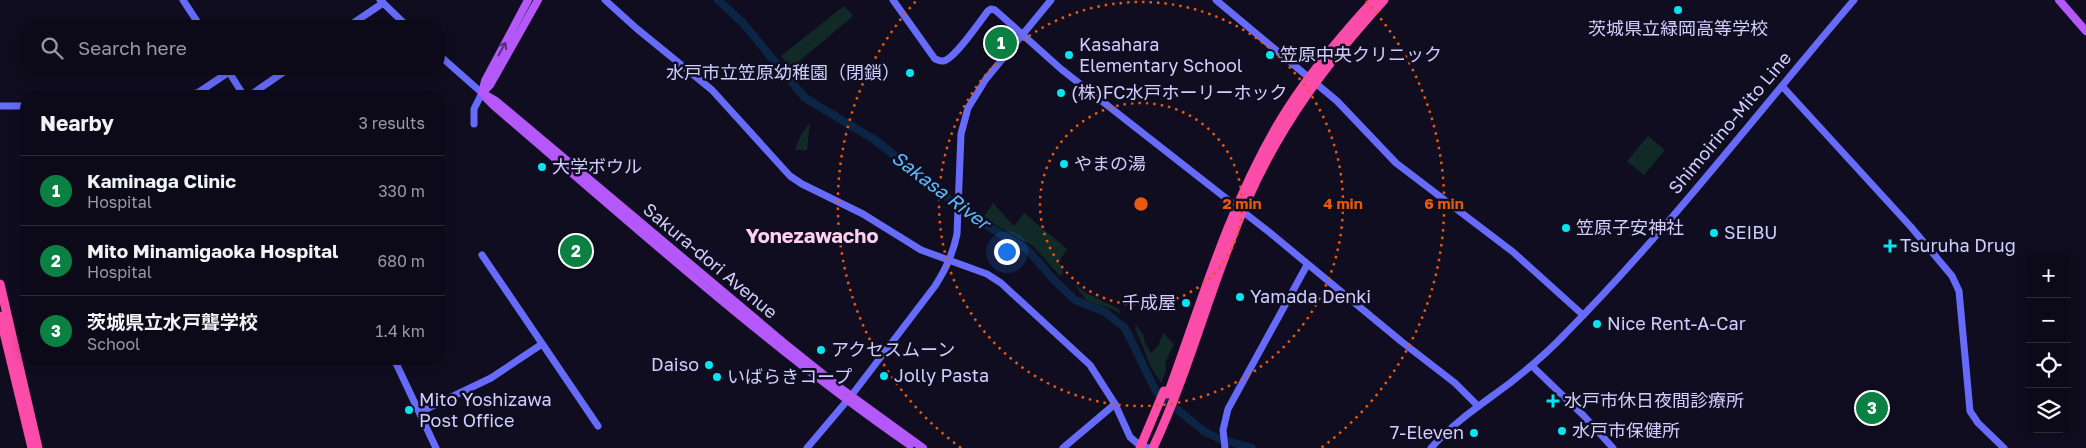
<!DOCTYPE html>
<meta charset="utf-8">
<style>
body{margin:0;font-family:"Golos Text","Noto Sans JP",sans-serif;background:#151321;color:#f1f3f6}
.controls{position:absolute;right:15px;bottom:15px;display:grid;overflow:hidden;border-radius:10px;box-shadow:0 2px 12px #0003}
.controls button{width:45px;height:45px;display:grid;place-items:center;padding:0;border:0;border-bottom:1px solid #2c2b37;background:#0c0a18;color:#f1f3f6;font:25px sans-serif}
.you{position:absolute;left:1006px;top:251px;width:18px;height:18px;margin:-12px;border:4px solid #fff;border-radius:50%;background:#1a73e8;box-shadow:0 0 0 8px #1a73e833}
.badge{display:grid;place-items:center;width:32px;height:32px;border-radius:50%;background:#0b8043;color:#fff;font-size:16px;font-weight:700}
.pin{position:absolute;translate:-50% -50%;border:2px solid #fff;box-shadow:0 1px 5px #0006}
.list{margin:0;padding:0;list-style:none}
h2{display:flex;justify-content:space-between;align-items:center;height:65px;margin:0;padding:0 20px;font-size:21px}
h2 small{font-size:16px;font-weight:400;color:#9a9aa2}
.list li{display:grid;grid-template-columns:32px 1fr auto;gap:15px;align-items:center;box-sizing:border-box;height:70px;padding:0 20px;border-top:1px solid #2c2b37}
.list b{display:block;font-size:19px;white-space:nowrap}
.list p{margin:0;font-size:16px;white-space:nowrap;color:#9a9aa2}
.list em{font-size:16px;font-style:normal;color:#9a9aa2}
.icon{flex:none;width:28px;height:28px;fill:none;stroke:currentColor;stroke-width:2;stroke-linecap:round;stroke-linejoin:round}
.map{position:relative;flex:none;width:2086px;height:448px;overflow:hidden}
.search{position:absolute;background:#0c0a18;box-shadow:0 2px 12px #0003;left:20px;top:20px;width:425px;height:55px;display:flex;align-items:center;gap:12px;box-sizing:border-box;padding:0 18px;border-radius:20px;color:#9a9aa2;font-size:19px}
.panel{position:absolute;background:#0c0a18;box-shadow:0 2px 12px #0003;left:20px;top:90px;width:425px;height:275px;border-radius:20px}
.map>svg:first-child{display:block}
</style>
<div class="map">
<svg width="2086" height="448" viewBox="0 0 2086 448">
<rect width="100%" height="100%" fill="#100d20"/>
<g fill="#112a28">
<path d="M 844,6 L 853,16 L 791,68 L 781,56 Z"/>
<path d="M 810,122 L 807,150 L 795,150 L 801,135 Z"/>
<path d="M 1648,136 L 1665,150 L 1644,175 L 1627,161 Z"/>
<path d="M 993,203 L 1014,226 L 1024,213 L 1067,249 L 1059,262 L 1063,272 L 1060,276 L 1033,246 L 983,218 Z"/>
<path d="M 1074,284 L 1086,293 L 1119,309 L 1120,314 L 1112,309 L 1087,301 Z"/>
<path d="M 1137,326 L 1144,336 L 1144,341 L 1151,353 L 1158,346 L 1163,333 L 1174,344 L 1165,363 L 1166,371 L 1161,383 L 1151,367 L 1135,328 Z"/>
</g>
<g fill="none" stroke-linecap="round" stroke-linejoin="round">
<path stroke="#0d2544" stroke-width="8" d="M 718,0 L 742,22 L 805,98 L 875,140 L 969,215 L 1028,250 L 1054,280 L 1075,300 L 1105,312 L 1125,328 L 1157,393 L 1205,432 L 1220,439 L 1252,448"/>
<g stroke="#676bfb" stroke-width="7">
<path d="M 183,0 L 200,26"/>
<path d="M 380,0 L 407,26"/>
<path d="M 605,0 L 636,28 L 712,90 L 790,176 L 802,184 L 863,214 L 921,250 L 987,274 L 1001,283 L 1090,365 L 1115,404 L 1130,437 L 1137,443 L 1148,448"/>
<path d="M 893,0 L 935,59 C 938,60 940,61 943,61 C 954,60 980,21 988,11 L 991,9 L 995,10 L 1061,69 L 1269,232 L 1402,342 L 1455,383 L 1478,406"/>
<path d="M 1216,0 L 1337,101 L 1396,163 L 1513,252 L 1583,315"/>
<path d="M 349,26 L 383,3"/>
<path d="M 439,55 L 482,93 L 474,109 L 474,124"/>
<path d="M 227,69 L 244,96"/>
<path d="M 1782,86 L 1911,227 L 1952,276 L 1959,291 L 1970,411 L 1978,423 L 2004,448"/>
<path d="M 186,96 L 199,92 L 229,72"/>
<path d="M 249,96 L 288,69"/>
<path d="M 0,106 L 26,106"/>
<path d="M 482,255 L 598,426"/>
<path d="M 394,359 L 436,448"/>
<path d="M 1532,366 L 1583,415 L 1613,448"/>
<path d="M 420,412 L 491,378 L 542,344"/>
<path d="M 807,448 L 851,396 L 935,286 C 946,269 953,254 957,234 L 961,134 L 968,108 L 986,79 L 1051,0"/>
<path d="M 1063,448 L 1115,404"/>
<path d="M 1225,448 L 1223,430 L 1228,409 L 1307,265"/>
<path d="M 1431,448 C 1454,422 1482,404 1510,383 C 1529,368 1547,353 1564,335 C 1668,230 1758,112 1854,0"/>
</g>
<g stroke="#b558fa" stroke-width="8">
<path d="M 2059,0 L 2086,31"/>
<path d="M 482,93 L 496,101 L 783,342 L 843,390 L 923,448"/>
<path d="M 482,93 L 490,85 L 538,0"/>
<path d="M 482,93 L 485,81 L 528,0"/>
<path d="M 486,98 L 494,106 C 630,222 763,343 910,445"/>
</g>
<g stroke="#fa4ca8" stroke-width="9">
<path d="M 0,284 L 38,448"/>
<path d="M 0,316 L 32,448"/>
<path d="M 1168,394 C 1201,304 1228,210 1277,126 C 1304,80 1338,39 1374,0"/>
<path d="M 1153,448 C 1190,369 1211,283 1246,203 C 1281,123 1326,64 1384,0"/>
</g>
<path stroke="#fa4ca8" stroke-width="9" d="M 1140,448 L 1164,391"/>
</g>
<defs><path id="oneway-shaft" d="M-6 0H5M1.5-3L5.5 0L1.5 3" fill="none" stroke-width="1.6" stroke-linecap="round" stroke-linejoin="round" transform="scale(1.25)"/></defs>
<use stroke="#5a2f82" href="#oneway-shaft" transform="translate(502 49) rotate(-61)"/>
<g fill="none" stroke="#e8590c" stroke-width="2.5" stroke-dasharray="2.5 5">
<circle cx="1141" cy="204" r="101"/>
<circle cx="1141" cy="204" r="202"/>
<path d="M961 448A303 303 0 0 1 916 1M1366 1A303 303 0 0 1 1321 448"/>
</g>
<g fill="#07e5f1" stroke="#100d20" stroke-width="2">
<circle cx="1678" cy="10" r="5"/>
<circle cx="1069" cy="55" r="5"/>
<circle cx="1270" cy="55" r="5"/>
<circle cx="910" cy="73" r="5"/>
<circle cx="1061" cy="93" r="5"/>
<circle cx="1064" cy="164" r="5"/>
<circle cx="542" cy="167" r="5"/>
<circle cx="1566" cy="228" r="5"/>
<circle cx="1714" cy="233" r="5"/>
<path d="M1887.5 238.5h5v5h5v5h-5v5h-5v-5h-5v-5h5z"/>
<circle cx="1240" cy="297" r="5"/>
<circle cx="1186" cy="303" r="5"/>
<circle cx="1597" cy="324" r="5"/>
<circle cx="821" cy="350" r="5"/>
<circle cx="709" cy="365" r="5"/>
<circle cx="884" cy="376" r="5"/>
<circle cx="717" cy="377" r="5"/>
<path d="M1550.5 393.5h5v5h5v5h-5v5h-5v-5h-5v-5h5z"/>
<circle cx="409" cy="410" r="5"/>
<circle cx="1562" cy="431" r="5"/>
<circle cx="1474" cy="433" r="5"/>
</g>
<g text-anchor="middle" stroke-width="5" stroke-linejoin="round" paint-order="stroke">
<g font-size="18" fill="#d1cefe" stroke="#100d20" text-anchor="start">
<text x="1678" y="35" text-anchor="middle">茨城県立緑岡高等学校</text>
<text x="1079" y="51">Kasahara<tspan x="1079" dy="21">Elementary School</tspan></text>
<text x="1280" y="61">笠原中央クリニック</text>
<text x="900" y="79" text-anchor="end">水戸市立笠原幼稚園（閉鎖）</text>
<text x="1071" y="99">(株)FC水戸ホーリーホック</text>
<text x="1074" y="170">やまの湯</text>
<text x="552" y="173">大学ボウル</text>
<text x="1576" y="234">笠原子安神社</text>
<text x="1724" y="239">SEIBU</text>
<text x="1900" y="252">Tsuruha Drug</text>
<text x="1250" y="303">Yamada Denki</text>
<text x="1176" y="309" text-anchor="end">千成屋</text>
<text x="1607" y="330">Nice Rent-A-Car</text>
<text x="831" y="356">アクセスムーン</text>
<text x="699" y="371" text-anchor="end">Daiso</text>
<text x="894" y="382">Jolly Pasta</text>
<text x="727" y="383">いばらきコープ</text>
<text x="419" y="406">Mito Yoshizawa<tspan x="419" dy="21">Post Office</tspan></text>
<text x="1564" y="407">水戸市休日夜間診療所</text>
<text x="1572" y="437">水戸市保健所</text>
<text x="1464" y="439" text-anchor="end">7-Eleven</text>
</g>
<g font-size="18" fill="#d1cefe" stroke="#100d20">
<text transform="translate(1730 123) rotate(-50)" y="6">Shimoirino-Mito Line</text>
<text transform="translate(710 261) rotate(40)" y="6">Sakura-dori Avenue</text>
</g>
<g font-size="19" font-style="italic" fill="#5fbafb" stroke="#100d20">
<text transform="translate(941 190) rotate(37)" y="7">Sakasa River</text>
</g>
<g font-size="20" font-weight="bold" fill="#fed0ef" stroke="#100d20">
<text x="812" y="243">Yonezawacho</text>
</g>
</g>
<circle cx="1141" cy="204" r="8" fill="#e8590c" stroke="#100d20" stroke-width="2.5"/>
<g font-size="15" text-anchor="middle" font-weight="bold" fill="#e8590c" stroke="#100d20" stroke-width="5" stroke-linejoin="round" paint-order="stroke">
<text x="1242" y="209">2 min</text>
<text x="1343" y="209">4 min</text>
<text x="1444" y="209">6 min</text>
</g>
</svg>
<div class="controls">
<button>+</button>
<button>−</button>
<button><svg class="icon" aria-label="locate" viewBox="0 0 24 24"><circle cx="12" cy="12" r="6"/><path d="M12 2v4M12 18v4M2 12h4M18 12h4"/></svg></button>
<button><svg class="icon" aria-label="layers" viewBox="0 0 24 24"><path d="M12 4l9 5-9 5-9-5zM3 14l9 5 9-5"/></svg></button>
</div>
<div class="you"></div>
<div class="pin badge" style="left:1001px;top:43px">1</div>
<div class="pin badge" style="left:576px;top:251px">2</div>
<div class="pin badge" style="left:1872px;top:408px">3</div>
<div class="search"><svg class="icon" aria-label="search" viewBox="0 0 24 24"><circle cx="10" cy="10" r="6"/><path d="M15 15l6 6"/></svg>Search here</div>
<section class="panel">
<h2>Nearby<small>3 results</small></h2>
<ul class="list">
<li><span class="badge">1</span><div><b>Kaminaga Clinic</b><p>Hospital</p></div><em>330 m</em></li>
<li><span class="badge">2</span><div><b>Mito Minamigaoka Hospital</b><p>Hospital</p></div><em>680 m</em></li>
<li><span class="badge">3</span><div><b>茨城県立水戸聾学校</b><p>School</p></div><em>1.4 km</em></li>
</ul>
</section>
</div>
